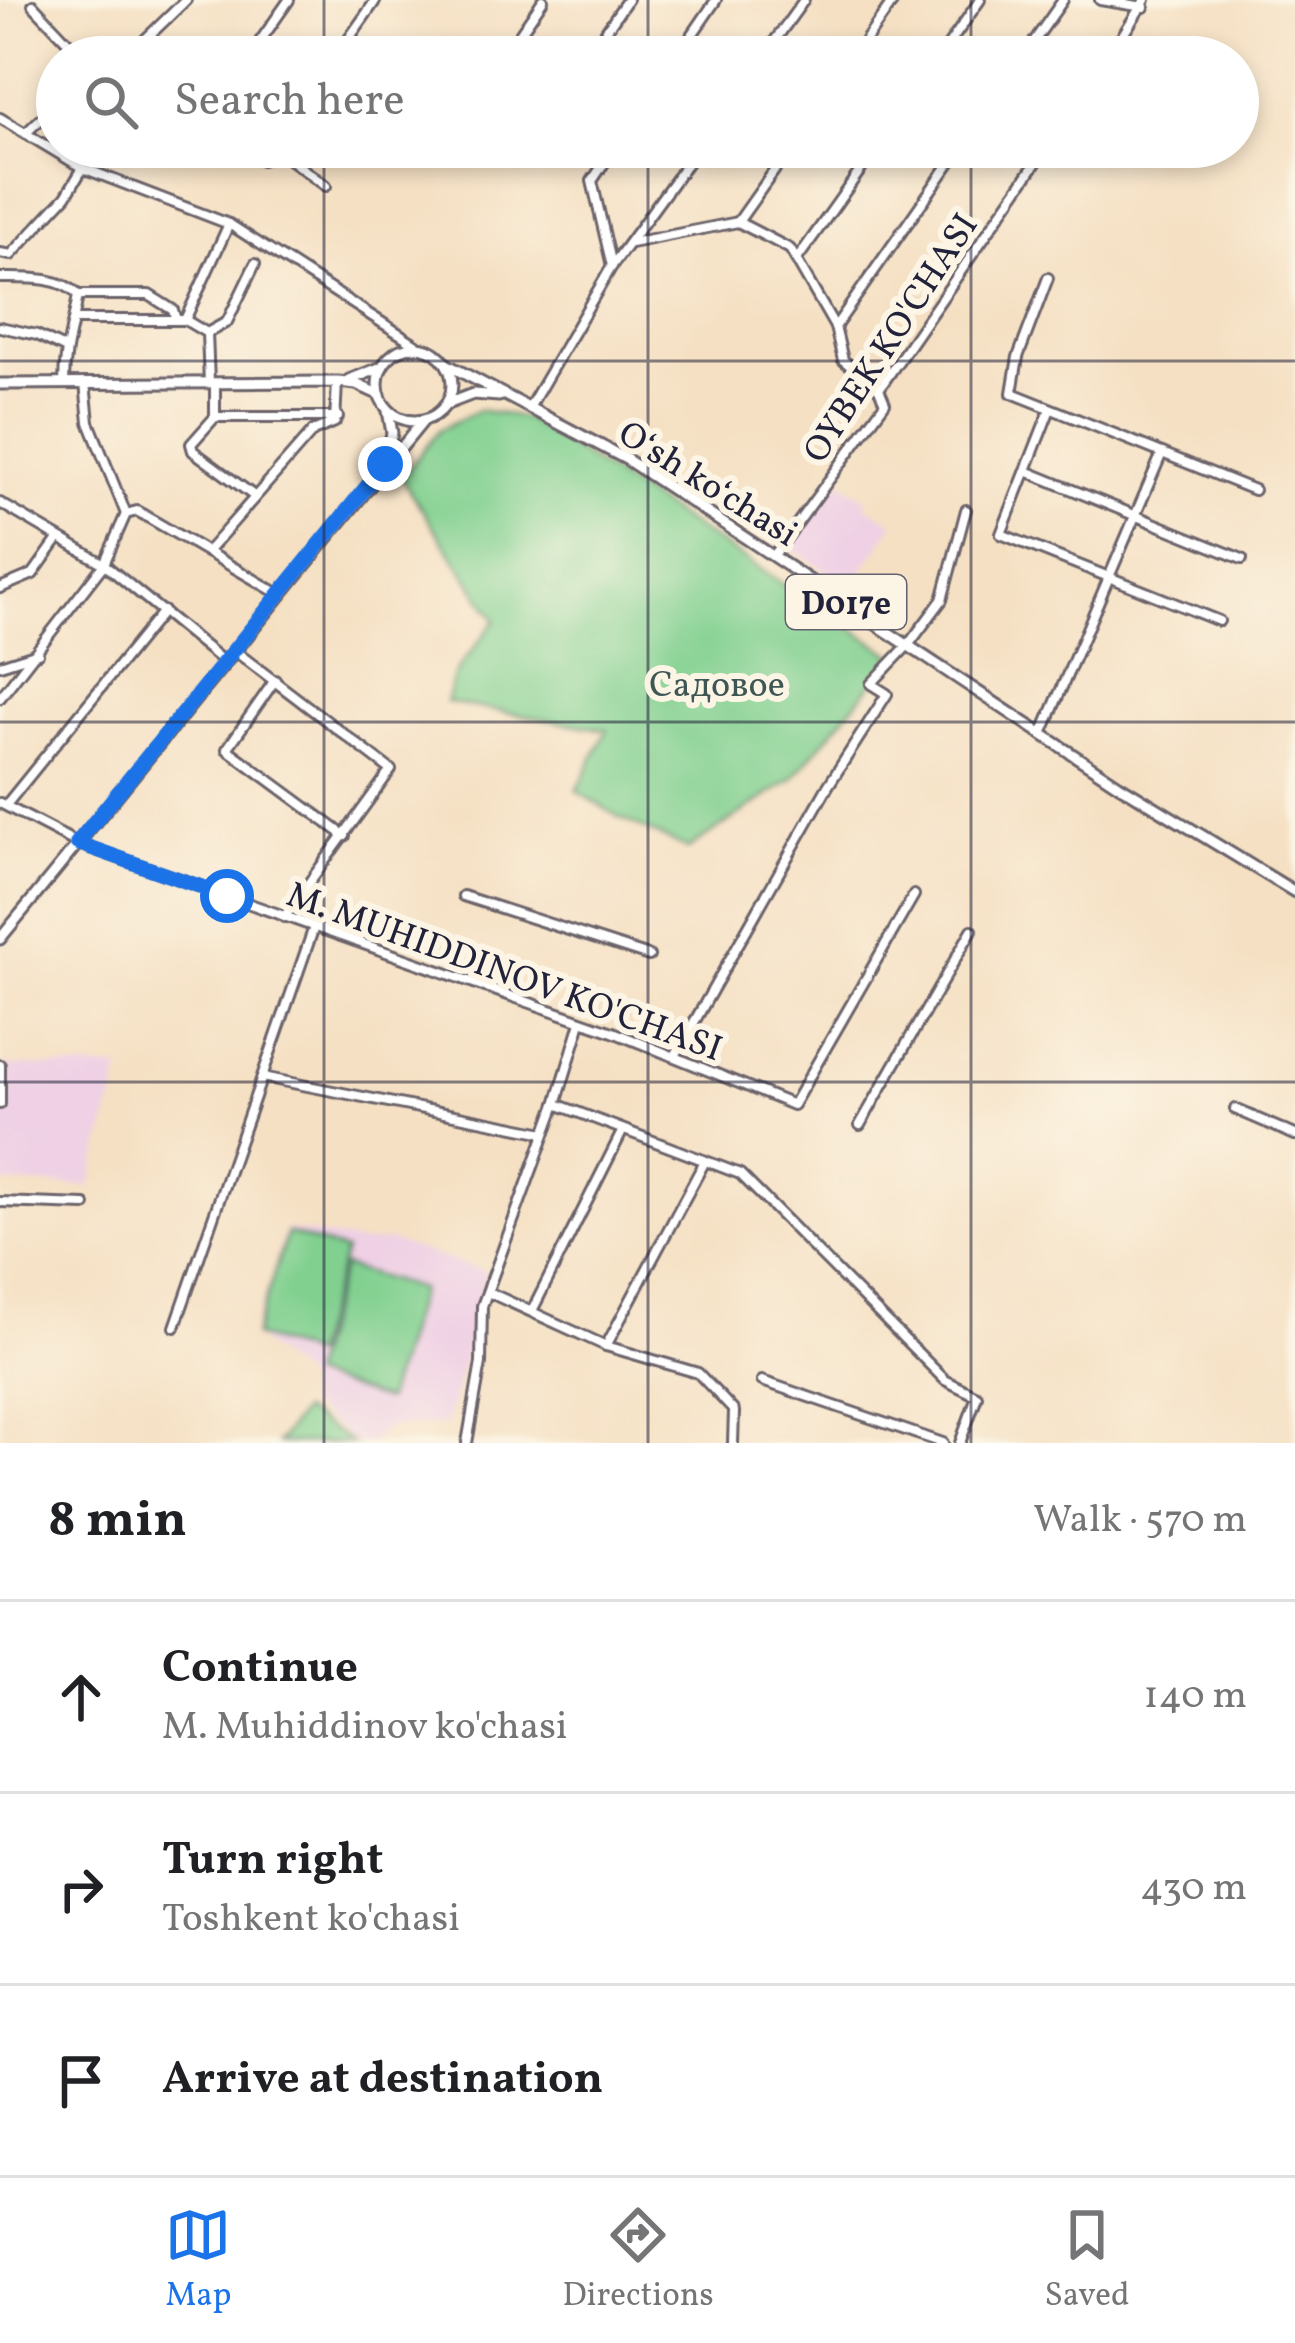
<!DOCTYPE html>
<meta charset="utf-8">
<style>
body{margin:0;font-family:Vollkorn,serif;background:#f2f2f2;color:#202124}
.stop{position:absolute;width:36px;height:36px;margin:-27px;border:9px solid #1a73e8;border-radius:50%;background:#fff}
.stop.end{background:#1a73e8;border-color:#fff;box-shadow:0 3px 12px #0008}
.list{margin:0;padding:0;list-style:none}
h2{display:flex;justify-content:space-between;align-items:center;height:156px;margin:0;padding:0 48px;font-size:51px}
h2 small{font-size:39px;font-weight:400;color:#757577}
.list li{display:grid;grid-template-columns:78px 1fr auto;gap:36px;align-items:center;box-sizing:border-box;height:192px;padding:0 48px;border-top:3px solid #e0e0e0}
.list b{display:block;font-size:45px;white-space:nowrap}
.list p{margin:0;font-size:39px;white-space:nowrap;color:#757577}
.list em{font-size:39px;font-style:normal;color:#757577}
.icon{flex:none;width:66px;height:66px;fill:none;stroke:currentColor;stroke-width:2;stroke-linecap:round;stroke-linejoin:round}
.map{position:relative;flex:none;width:1295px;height:1443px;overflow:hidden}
.search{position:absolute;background:#fff;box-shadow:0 6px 18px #0003;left:36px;right:36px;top:36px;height:132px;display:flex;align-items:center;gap:30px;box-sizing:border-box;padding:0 42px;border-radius:66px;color:#757577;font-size:45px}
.sheet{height:732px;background:#fff}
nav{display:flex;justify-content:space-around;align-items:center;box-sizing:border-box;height:168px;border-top:3px solid #e0e0e0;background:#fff;font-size:33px;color:#757577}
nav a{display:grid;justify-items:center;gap:6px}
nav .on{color:#1a73e8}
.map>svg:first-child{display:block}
</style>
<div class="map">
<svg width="1295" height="1443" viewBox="0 0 1295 1443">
<rect width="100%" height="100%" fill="#fcf5e5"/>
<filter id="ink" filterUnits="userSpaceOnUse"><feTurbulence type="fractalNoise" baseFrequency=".00833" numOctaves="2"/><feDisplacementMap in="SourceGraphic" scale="24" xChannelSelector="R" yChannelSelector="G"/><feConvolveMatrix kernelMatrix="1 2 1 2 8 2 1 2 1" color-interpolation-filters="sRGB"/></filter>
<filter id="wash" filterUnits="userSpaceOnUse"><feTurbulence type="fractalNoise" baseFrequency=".004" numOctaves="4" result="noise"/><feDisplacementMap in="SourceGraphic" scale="48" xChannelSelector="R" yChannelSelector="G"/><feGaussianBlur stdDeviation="2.7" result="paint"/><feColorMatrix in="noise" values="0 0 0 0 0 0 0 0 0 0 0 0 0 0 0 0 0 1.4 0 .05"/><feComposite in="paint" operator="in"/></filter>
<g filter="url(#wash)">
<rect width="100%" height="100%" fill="#f5e0c3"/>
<g fill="#efd0e5">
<path d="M 837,480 L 867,499 L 864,505 L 895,523 L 851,586 L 786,545 Z"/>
<path d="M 3,1065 L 121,1069 L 90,1186 L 0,1183 Z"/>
<path d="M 286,1229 L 362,1243 L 390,1241 L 487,1272 L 446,1425 L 388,1427 L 370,1443 L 355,1443 L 308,1405 L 303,1377 L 252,1336 Z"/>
</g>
<g fill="#81d090" stroke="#527966" stroke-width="3">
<path d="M 479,410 L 524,418 L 895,656 L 792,779 L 688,849 L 617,816 L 577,791 L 607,730 L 446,702 L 455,673 L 496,620 L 401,478 L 439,430 Z"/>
<path d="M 287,1233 L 345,1251 L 312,1355 L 254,1336 Z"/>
<path d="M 343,1266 L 420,1289 L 386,1400 L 309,1376 Z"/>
<path d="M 302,1411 L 352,1443 L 277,1443 Z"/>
</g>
</g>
<g filter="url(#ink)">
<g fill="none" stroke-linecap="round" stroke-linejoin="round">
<g stroke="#6c646b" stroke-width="14">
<g id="minor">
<path d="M 1100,0 L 1144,7"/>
<path d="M 33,5 L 82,57"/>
<path d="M 127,57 L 186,0"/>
<path d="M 249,57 L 289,0"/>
<path d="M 336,57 L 376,0"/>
<path d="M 504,57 L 543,0"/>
<path d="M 588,57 L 627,0"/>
<path d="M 677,57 L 716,0"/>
<path d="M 763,57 L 804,0"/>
<path d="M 854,57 L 894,0"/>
<path d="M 940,57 L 980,0"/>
<path d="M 1023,57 L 1063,0"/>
<path d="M 1109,57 L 1145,0"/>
<path d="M 0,118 L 83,168 L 229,224 L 420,347"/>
<path d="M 27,132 L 57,103"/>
<path d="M 240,147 L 262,160 L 271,149"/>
<path d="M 273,147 L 326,186"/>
<path d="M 435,155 L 442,147"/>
<path d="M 516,162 L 527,147"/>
<path d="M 738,222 L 791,147"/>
<path d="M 631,243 L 738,222 L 790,249 L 835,327 L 843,360 L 879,389"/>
<path d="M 0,253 L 11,255 L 66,196 L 83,168"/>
<path d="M 798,258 L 877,147"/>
<path d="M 612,266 L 592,181 L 615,147"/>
<path d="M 0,278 C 26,278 60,276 78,295 C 73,326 64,351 64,383"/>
<path d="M 78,295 L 149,295 L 173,310 L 176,320"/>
<path d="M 74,320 L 185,320 L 207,333 L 209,383"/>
<path d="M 185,320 L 229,224"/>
<path d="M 0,327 L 37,335 L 64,348"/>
<path d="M 835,327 L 961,147"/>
<path d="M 207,333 L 227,322 L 255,264"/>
<path d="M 85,383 L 89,422 L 126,514"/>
<path d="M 215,383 L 215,417 L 191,444 L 193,451 L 254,496"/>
<path d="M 529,408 L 612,266 L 699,147"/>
<path d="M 1050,409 L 1001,534 L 1219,621"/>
<path d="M 215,417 L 338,417"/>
<path d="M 1162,453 L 1254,490"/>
<path d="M 1026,471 L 1242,559"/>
<path d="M 0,503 L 104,564 L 224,662"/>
<path d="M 207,552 L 313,431 L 335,422 L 337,382"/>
<path d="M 775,554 L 885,403 L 879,389 L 1047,147"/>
<path d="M 0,588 L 33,574 L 58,539"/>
<path d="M 235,651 L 391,770 L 284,917"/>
<path d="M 0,665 L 38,653"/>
<path d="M 275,680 L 227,749 L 345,836"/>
<path d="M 0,698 L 104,564 L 126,514 L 137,511 L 279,594"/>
<path d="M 1042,734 L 1162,453 L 1012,393 L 1018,357 L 1048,278"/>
<path d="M 0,803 L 77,843 L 613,1032 L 793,1105 L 914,895"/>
<path d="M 6,805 L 163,611"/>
<path d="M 463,896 L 649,956"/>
<path d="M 675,1056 L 828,786 L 887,694 L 871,684 L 909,644 L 942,600 L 966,510"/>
<path d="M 0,1065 L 0,1104"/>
<path d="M 262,1077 L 545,1133"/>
<path d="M 556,1104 L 740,1174 L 945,1380 L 977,1396 L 960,1443"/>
<path d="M 1235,1109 L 1295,1135"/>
<path d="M 860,1125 L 972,930"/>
<path d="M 0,1202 L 85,1205"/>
<path d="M 488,1292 L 606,1346 L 698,1373 L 734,1411 L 733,1443"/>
<path d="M 532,1311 L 623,1130"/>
<path d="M 175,1327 L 314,927"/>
<path d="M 606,1346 L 705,1161"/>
<path d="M 762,1381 L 943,1443"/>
<path d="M 467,1443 L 481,1363 L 482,1306 L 556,1104 L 581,1022"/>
</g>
</g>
<g stroke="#6c646b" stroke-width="15">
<g id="major">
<circle cx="415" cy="384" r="37"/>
<path d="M 448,365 L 626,459 L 1119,785 L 1295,892"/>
<path d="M 349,380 L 382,367"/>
<path d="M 0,384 L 338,382 L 356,384 L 380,395"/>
<path d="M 447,404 L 473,394 L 499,396"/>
<path d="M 386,459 L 392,433 L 388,411"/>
<path d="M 0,939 L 424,420"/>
</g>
</g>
<use href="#minor" stroke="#fff" stroke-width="8"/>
<use href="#major" stroke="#fff" stroke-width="9"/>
</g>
</g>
<g fill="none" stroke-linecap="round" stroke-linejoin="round" filter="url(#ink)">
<path stroke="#1a73e8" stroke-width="15" d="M 227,896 L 77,843 L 385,464"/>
</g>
<path fill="none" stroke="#22223b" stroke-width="3" stroke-opacity="0.55" d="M 324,0 L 324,57M 648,0 L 648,57M 971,0 L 971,57M 324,147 L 324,1443M 648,147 L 648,1443M 971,147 L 971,1443M 0,361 L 1295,361M 0,722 L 1295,722M 0,1082 L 1295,1082"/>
<g text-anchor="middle" stroke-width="12" stroke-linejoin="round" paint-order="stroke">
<rect fill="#fcf5e5" stroke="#63616e" stroke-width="3" x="786" y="575" width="120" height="54" rx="9"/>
<g font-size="33" font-weight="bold" fill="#22223b">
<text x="846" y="614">D017e</text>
</g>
<g font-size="36" fill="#22223b" stroke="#fcf5e5">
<text transform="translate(889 337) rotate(-57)" y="13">OYBEK KO'CHASI</text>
<text transform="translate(709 482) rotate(32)" y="13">Oʻsh koʻchasi</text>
<text transform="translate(505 970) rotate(20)" y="13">M. MUHIDDINOV KO'CHASI</text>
</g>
<g font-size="36" fill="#3e5654" stroke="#fcf5e5">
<text x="717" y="696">Садовое</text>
</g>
</g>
</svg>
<div class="stop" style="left:227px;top:896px"></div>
<div class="stop end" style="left:385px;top:464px"></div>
<div class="search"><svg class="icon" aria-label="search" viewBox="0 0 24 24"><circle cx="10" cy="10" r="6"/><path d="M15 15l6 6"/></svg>Search here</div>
</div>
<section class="sheet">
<h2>8 min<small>Walk · 570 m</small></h2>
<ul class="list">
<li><svg class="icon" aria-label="ahead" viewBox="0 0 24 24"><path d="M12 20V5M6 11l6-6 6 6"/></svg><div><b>Continue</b><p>M. Muhiddinov ko'chasi</p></div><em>140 m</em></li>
<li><svg class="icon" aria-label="right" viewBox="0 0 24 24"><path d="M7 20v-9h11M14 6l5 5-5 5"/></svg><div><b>Turn right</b><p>Toshkent ko'chasi</p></div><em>430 m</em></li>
<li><svg class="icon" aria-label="arrive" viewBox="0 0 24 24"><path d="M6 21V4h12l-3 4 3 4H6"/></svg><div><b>Arrive at destination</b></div></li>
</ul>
</section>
<nav>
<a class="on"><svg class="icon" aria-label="map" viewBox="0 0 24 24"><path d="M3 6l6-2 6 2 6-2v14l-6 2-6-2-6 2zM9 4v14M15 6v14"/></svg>Map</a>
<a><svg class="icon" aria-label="directions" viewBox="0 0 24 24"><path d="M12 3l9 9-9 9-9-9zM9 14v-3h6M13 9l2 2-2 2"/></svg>Directions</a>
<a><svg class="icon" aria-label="saved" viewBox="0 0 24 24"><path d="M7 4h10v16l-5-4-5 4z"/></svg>Saved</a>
</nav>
